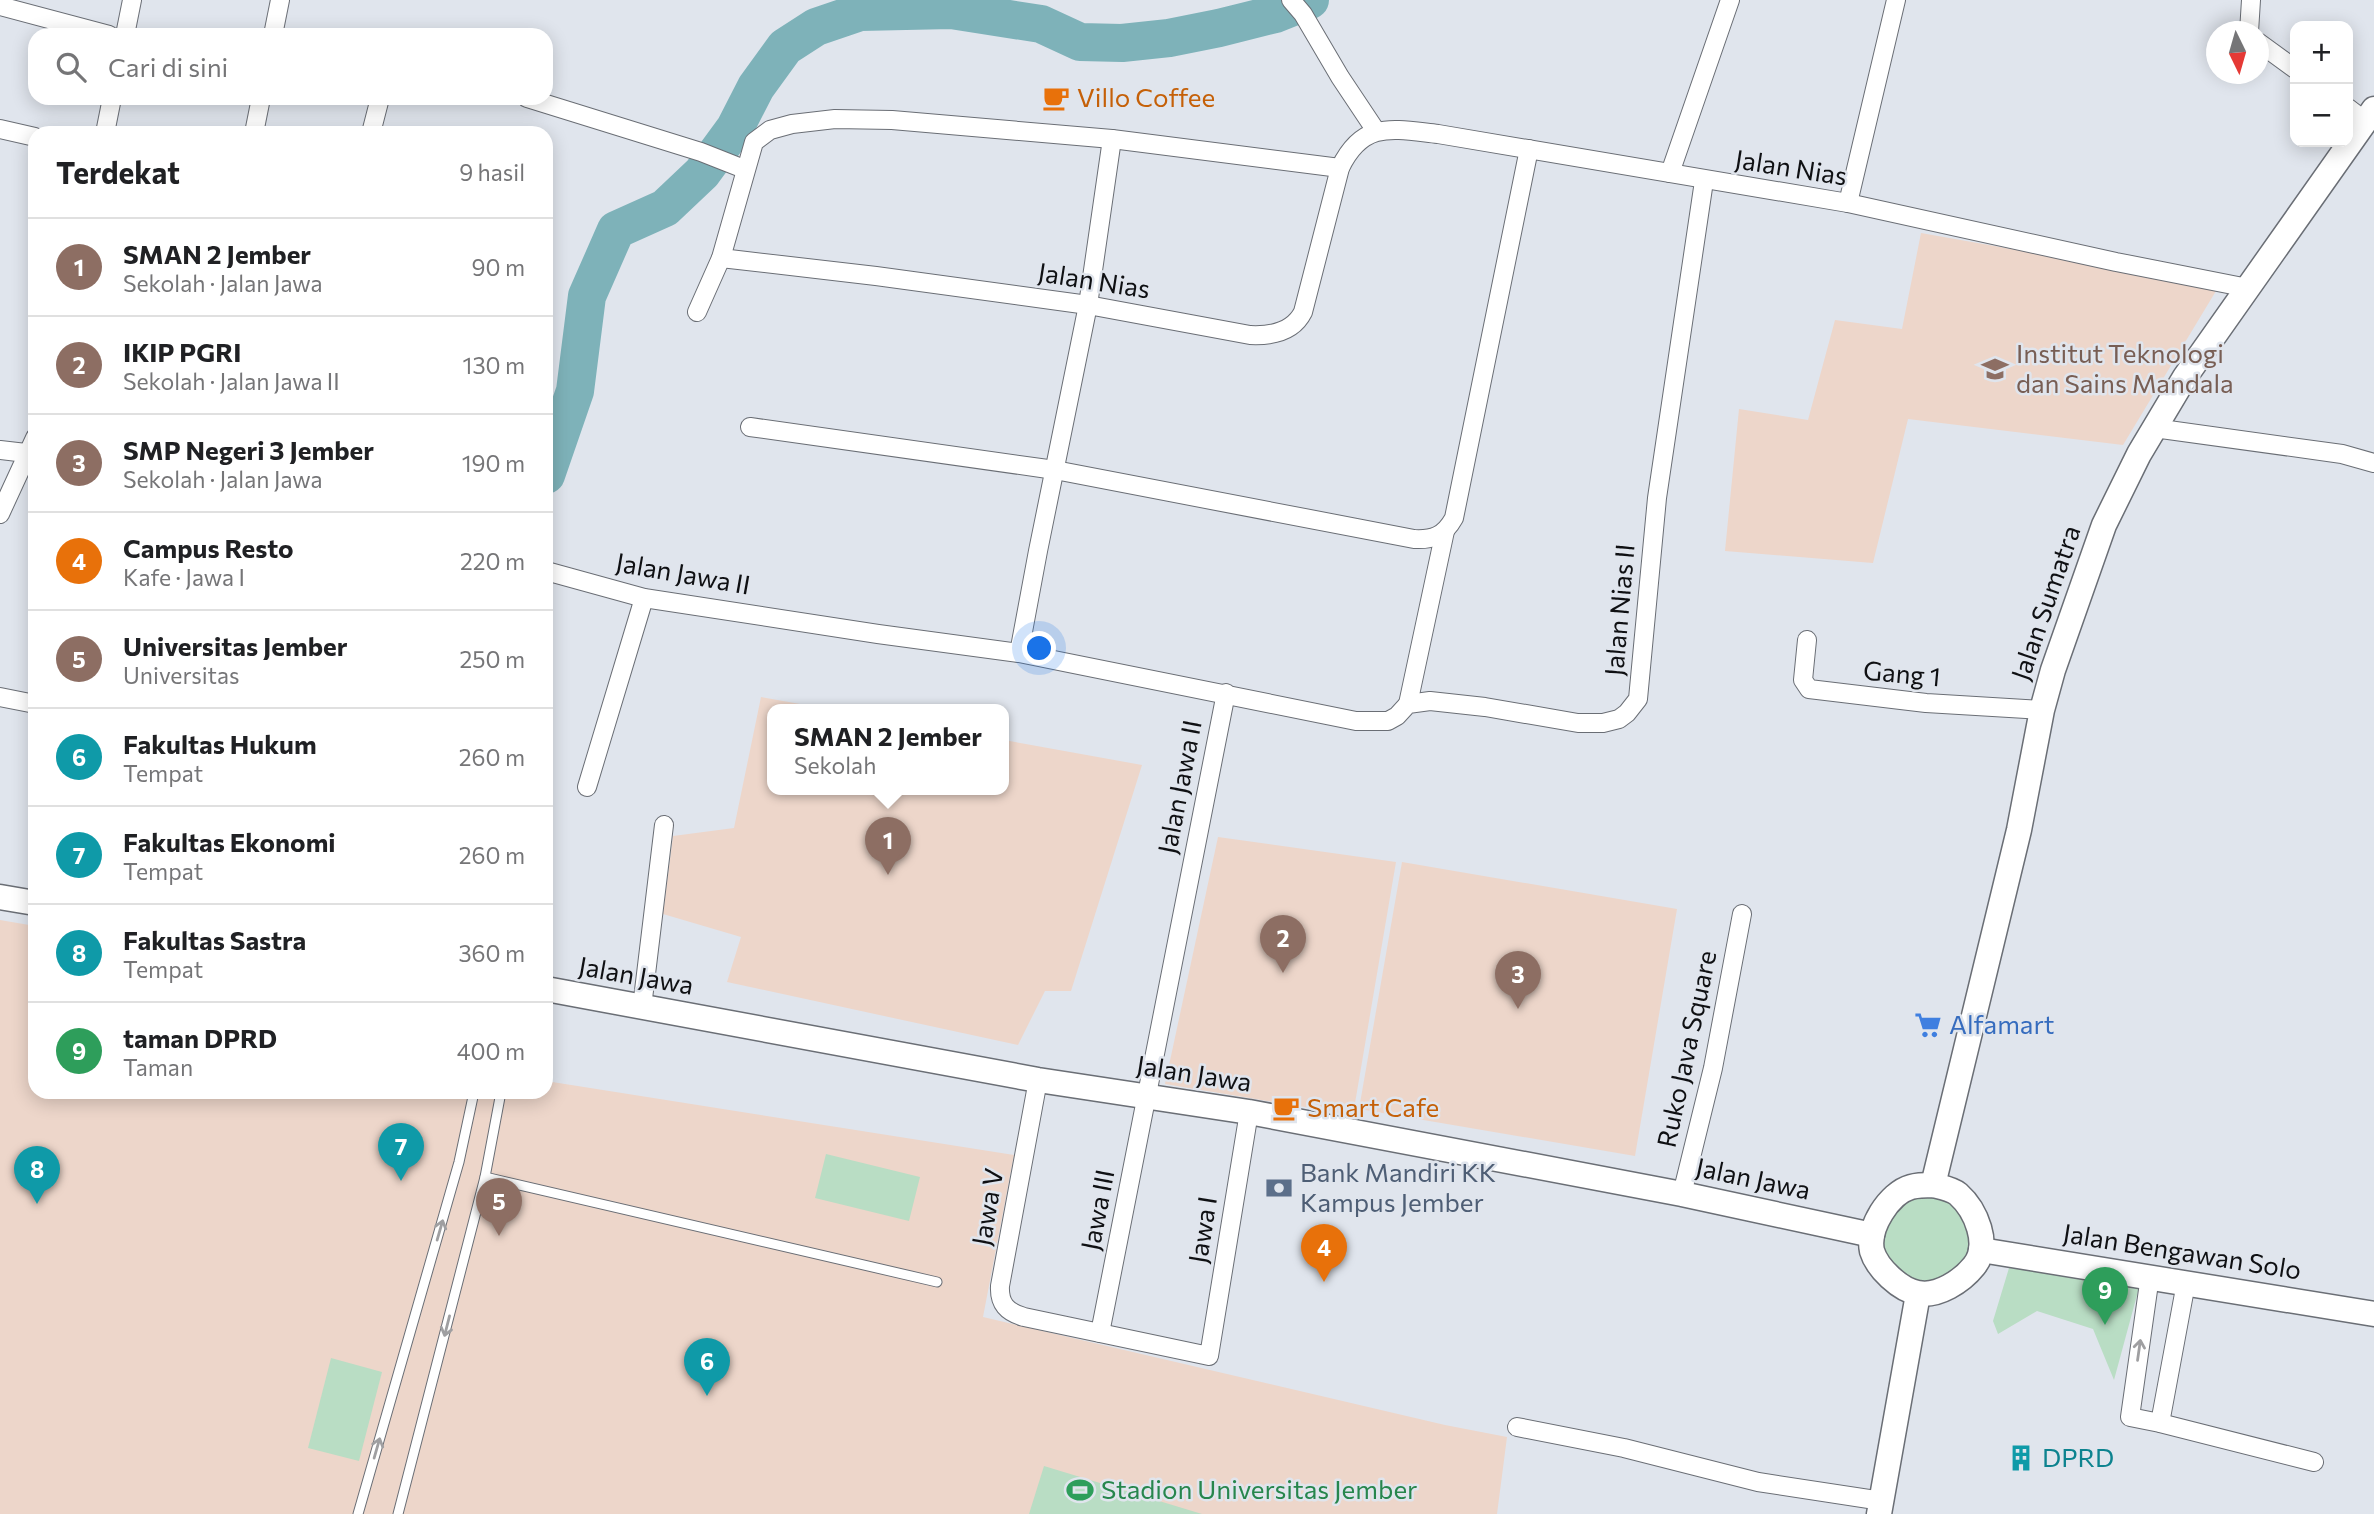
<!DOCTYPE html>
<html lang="id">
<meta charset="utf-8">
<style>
body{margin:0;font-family:Commissioner,sans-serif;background:#f2f2f2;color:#202124}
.controls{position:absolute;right:21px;top:21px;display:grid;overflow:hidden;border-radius:14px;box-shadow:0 4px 18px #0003}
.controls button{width:63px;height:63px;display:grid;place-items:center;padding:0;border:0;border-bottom:2px solid #e0e0e0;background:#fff;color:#202124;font:35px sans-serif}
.compass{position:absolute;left:2206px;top:21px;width:63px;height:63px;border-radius:50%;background:#fff;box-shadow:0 4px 18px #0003;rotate:175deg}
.you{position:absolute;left:1040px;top:649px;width:24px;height:24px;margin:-18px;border:5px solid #fff;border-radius:50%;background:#1a73e8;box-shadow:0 0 0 10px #1a73e833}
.badge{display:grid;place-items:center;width:46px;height:46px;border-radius:50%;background:#7c3aed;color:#fff;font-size:23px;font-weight:700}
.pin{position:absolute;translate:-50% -58px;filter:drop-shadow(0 2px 4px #0008)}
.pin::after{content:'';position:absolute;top:37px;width:24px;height:21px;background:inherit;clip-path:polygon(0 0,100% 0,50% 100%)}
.popup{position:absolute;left:767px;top:704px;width:242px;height:91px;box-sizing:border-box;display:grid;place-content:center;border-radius:14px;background:#fff;filter:drop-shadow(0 2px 5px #0005);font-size:23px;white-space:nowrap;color:#757577}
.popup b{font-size:26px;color:#202124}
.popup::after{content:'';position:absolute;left:50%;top:100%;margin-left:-14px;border:14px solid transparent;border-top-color:#fff}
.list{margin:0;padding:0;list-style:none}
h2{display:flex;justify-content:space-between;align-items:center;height:91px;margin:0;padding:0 28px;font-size:30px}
h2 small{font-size:23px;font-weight:400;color:#757577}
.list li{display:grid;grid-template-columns:46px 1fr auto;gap:21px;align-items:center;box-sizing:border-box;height:98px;padding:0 28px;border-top:2px solid #e0e0e0}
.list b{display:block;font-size:26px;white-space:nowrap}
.list p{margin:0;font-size:23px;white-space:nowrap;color:#757577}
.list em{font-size:23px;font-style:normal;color:#757577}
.icon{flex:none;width:38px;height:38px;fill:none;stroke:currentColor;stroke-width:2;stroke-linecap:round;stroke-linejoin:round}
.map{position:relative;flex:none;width:2374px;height:1514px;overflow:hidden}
.search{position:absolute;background:#fff;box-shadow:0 4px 18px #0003;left:28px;top:28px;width:525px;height:77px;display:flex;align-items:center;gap:18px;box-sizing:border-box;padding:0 24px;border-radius:21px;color:#757577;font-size:26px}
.panel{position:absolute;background:#fff;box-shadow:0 4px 18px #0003;left:28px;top:126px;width:525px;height:973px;border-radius:21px}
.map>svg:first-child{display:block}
</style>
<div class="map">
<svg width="2374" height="1514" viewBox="0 0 2374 1514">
<rect width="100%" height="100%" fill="#e0e5ed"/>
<g fill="#edd6ca">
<path d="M 1921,233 L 2219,286 L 2123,445 L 1908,419 L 1873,563 L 1725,551 L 1739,409 L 1808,420 L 1835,320 L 1902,329 Z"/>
<path d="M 761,697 L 828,709 L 772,709 L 772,789 L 1004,789 L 1004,740 L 1142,765 L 1071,991 L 1045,991 L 1018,1045 L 727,982 L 741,937 L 663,914 L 673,836 L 734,828 Z"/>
<path d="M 1218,837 L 1396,862 L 1353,1115 L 1165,1084 Z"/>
<path d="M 1402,862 L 1677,909 L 1635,1156 L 1359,1109 Z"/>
<path d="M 0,920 L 35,926 L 35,1092 L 546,1092 L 546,1081 L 1014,1155 L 983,1317 L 1445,1425 L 1507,1437 L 1497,1514 L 0,1514 Z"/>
</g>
<g fill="#b9ddc4">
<path d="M 826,1154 L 920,1177 L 909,1221 L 815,1198 Z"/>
<path d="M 1933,1185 L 1982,1236 L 1956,1283 L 1898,1283 L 1872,1235 L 1880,1212 Z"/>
<path d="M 2009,1268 L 2140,1284 L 2114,1380 L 2093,1329 L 2037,1311 L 1998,1334 L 1993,1321 Z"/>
<path d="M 331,1358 L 382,1372 L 359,1461 L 308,1448 Z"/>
<path d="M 1044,1466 L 1202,1514 L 1029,1514 Z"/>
</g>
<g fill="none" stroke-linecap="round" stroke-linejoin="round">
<path stroke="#7eb2b9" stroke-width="38" d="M 546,475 L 575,391 L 587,296 L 616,230 L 665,208 L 702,173 L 735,128 L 756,87 L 785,47 L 816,27 L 860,12 L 951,10 L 1041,24 L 1080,42 L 1122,43 L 1169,38 L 1219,28 L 1275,14 L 1310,0"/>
<g stroke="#6a6e75" stroke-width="11">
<g id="lane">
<path d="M 485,1177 L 937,1282"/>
<path d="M 358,1514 L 459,1162 L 474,1092"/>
<path d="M 398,1514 L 485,1177 L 501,1092"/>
</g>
</g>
<g stroke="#6a6e75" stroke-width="20">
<g id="street">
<path d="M 1291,0 L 1303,14 L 1340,77 L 1376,131"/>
<path d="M 0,6 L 109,35"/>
<path d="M 2249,32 L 2251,0"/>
<path d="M 125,35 L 132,0"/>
<path d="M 273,35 L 280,0"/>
<path d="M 2258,42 L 2295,69"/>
<path d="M 527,98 L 701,152 L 744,169"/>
<path d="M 2348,108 L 2365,121"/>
<path d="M 0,129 L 35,137"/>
<path d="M 105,133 L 112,98"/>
<path d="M 254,133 L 261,98"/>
<path d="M 371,133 L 380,98"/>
<path d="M 1670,173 L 1730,0"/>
<path d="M 1848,203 L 1896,0"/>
<path d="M 721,258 L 876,276 L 1088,305 L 1250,335 C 1271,336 1293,332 1303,312 L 1340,168 C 1363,120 1393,129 1438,134 L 1848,203 L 2116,262 L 2248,288"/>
<path d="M 697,312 L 721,258 L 754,142 L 770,130 L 792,124 L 835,119 L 892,120 L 1112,139 L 1340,168"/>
<path d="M 750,427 L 1055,470 L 1414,539 C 1433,540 1444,536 1454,518 L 1529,149"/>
<path d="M 2154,428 L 2342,454 L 2374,463"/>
<path d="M 0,450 L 26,453"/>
<path d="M 0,514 L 35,438"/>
<path d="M 546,571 L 644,598 L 878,634 L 1019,653 L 1356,721 L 1388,721 L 1397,716 L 1408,704 L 1430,701 L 1485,707 L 1578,723 L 1603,723 L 1619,719 L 1627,713 L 1638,699 L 1657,498 L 1704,181"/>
<path d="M 1807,640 L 1803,680 L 1809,689 L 1926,703 L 2042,710"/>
<path d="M 1019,653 L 1038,551 L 1088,305 L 1112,139"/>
<path d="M 0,697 L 35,704"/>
<path d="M 1408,704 L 1445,531"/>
<path d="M 587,787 L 644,598"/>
<path d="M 642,1007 L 664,825"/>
<path d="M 1038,1080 L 1000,1286 C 999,1304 1007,1312 1024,1317 L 1209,1356 L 1249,1112"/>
<path d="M 1682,1194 L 1713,1068 L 1742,914"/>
<path d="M 2150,1276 L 2130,1417 L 2160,1423 L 2314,1462"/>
<path d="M 1100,1333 L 1226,693"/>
<path d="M 2160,1423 L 2186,1283"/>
<path d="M 1517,1427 L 1624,1448 L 1758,1482 L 1882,1501"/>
</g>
</g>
<g stroke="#6a6e75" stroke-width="27">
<g id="secondary">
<path d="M 0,897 L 35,903"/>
<path d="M 546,989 L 1038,1080 L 1249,1112 L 1682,1194 L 1872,1235"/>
<path d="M 1933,1185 L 2019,830 L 2042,710 L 2053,670 L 2104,525 L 2139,454 L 2185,377 L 2374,109"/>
<path d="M 1933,1185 C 1941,1187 1952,1189 1958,1194 C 1976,1210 1991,1245 1974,1266 C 1962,1281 1938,1297 1918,1293 C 1900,1290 1877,1268 1872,1251 C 1867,1228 1889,1193 1911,1187 C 1918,1185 1926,1185 1933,1185 Z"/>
<path d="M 1981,1250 L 2374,1314"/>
<path d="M 1879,1514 L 1918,1294"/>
</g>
</g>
<use href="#lane" stroke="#fff" stroke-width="9"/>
<use href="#street" stroke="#fff" stroke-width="18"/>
<use href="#secondary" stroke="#fff" stroke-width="24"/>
</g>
<defs><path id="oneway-shaft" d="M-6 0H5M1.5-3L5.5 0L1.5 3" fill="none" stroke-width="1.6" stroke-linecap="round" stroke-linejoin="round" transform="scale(1.75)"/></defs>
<g stroke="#9f9fa1">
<use href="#oneway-shaft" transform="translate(440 1230) rotate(-74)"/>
<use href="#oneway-shaft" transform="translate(447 1326) rotate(104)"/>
<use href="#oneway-shaft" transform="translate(2139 1350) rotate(-82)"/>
<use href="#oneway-shaft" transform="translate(377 1448) rotate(-74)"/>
</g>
<defs>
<g id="cafe-bare" transform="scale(2.1)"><path d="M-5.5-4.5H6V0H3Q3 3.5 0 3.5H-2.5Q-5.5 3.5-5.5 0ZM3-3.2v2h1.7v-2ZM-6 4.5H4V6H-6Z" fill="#e8710a" stroke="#e0e5ed" stroke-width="2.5" paint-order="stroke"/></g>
<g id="university-bare" transform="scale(2.1)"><path d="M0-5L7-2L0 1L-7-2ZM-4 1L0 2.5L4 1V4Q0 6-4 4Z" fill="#8d6e63" stroke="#e0e5ed" stroke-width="2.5" paint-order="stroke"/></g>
<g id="supermarket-bare" transform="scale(2.1)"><path d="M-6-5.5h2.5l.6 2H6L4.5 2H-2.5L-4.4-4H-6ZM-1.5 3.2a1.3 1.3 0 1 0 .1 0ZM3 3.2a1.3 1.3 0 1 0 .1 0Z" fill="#3f7fe0" stroke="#e0e5ed" stroke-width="2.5" paint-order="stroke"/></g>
<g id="bank-bare" transform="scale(2.1)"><path d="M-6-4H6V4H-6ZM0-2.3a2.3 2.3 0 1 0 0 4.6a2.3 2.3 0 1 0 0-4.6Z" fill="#5c6f8a" stroke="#e0e5ed" stroke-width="2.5" paint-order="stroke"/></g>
<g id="building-bare" transform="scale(2.1)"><path d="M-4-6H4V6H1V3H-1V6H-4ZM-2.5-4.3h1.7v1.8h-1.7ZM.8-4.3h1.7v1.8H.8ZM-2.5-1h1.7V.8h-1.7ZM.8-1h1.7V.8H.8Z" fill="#0f9aa8" stroke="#e0e5ed" stroke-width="2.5" paint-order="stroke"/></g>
<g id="stadium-bare" transform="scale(2.1)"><path d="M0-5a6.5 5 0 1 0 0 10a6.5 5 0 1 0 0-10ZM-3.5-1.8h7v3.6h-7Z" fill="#2e9e5b" stroke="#e0e5ed" stroke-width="2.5" paint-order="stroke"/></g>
</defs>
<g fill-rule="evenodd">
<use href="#cafe-bare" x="1056" y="98"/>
<use href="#university-bare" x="1995" y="369"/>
<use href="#supermarket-bare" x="1928" y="1025"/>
<use href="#cafe-bare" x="1286" y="1108"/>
<use href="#bank-bare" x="1279" y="1188"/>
<use href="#building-bare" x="2021" y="1458"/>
<use href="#stadium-bare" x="1080" y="1490"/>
</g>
<g text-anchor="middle" stroke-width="5" stroke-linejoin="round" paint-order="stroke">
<g font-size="26" fill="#c56008" stroke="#e0e5ed" text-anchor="start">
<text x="1077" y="107">Villo Coffee</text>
<text x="1307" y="1117">Smart Cafe</text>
</g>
<g font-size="26" fill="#0f1013" stroke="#e0e5ed">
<text transform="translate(1791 168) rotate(9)" y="9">Jalan Nias</text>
<text transform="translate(1094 281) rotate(9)" y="9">Jalan Nias</text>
<text transform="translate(683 574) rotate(10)" y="9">Jalan Jawa II</text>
<text transform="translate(2046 603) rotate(-71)" y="9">Jalan Sumatra</text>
<text transform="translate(1620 610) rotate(-85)" y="9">Jalan Nias II</text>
<text transform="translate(1902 674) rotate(5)" y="9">Gang 1</text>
<text transform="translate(1180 787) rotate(-79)" y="9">Jalan Jawa II</text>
<text transform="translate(636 976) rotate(10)" y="9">Jalan Jawa</text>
<text transform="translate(1687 1049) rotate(-78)" y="9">Ruko Java Square</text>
<text transform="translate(1194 1074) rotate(9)" y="9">Jalan Jawa</text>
<text transform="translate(1753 1179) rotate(12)" y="9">Jalan Jawa</text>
<text transform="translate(988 1207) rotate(-80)" y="9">Jawa V</text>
<text transform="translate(1098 1210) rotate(-79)" y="9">Jawa III</text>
<text transform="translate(1203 1230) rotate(-81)" y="9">Jawa I</text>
<text transform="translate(2182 1252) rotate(9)" y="9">Jalan Bengawan Solo</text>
</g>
<g font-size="26" fill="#785e54" stroke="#e0e5ed" text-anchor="start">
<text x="2016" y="363">Institut Teknologi<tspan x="2016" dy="30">dan Sains Mandala</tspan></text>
</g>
<g font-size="26" fill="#366cbe" stroke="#e0e5ed" text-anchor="start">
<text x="1949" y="1034">Alfamart</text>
</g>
<g font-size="26" fill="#4e5e75" stroke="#e0e5ed" text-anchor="start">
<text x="1300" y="1182">Bank Mandiri KK<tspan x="1300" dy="30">Kampus Jember</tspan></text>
</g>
<g font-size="26" fill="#0d838f" stroke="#e0e5ed" text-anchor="start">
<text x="2042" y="1467">DPRD</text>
</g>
<g font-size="26" fill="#27864d" stroke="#e0e5ed" text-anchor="start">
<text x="1101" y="1499">Stadion Universitas Jember</text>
</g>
</g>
</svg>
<div class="controls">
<button>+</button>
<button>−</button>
</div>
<svg class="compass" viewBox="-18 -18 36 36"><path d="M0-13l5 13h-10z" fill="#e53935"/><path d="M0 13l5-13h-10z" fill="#757577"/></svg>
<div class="you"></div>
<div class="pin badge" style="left:888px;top:875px;background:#8d6e63">1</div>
<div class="popup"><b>SMAN 2 Jember</b>Sekolah</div>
<div class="pin badge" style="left:1283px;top:973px;background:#8d6e63">2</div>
<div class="pin badge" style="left:1518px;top:1009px;background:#8d6e63">3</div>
<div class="pin badge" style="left:1324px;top:1282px;background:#e8710a">4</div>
<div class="pin badge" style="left:499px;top:1236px;background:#8d6e63">5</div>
<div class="pin badge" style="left:707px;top:1396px;background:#0f9aa8">6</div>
<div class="pin badge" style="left:401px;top:1181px;background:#0f9aa8">7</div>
<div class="pin badge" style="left:37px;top:1204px;background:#0f9aa8">8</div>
<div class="pin badge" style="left:2105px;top:1325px;background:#2e9e5b">9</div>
<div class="search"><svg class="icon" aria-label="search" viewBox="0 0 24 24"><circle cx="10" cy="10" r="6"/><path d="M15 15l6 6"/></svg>Cari di sini</div>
<section class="panel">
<h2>Terdekat<small>9 hasil</small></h2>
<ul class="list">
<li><span class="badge" style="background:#8d6e63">1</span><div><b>SMAN 2 Jember</b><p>Sekolah · Jalan Jawa</p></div><em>90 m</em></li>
<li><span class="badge" style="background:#8d6e63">2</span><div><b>IKIP PGRI</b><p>Sekolah · Jalan Jawa II</p></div><em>130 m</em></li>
<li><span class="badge" style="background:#8d6e63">3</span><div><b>SMP Negeri 3 Jember</b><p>Sekolah · Jalan Jawa</p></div><em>190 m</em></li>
<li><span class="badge" style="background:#e8710a">4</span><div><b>Campus Resto</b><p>Kafe · Jawa I</p></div><em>220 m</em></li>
<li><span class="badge" style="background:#8d6e63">5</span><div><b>Universitas Jember</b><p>Universitas</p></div><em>250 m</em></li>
<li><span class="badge" style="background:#0f9aa8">6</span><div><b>Fakultas Hukum</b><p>Tempat</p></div><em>260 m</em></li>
<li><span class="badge" style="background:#0f9aa8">7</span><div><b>Fakultas Ekonomi</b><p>Tempat</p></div><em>260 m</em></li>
<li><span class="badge" style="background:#0f9aa8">8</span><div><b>Fakultas Sastra</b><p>Tempat</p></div><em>360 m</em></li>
<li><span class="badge" style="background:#2e9e5b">9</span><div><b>taman DPRD</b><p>Taman</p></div><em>400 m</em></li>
</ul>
</section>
</div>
